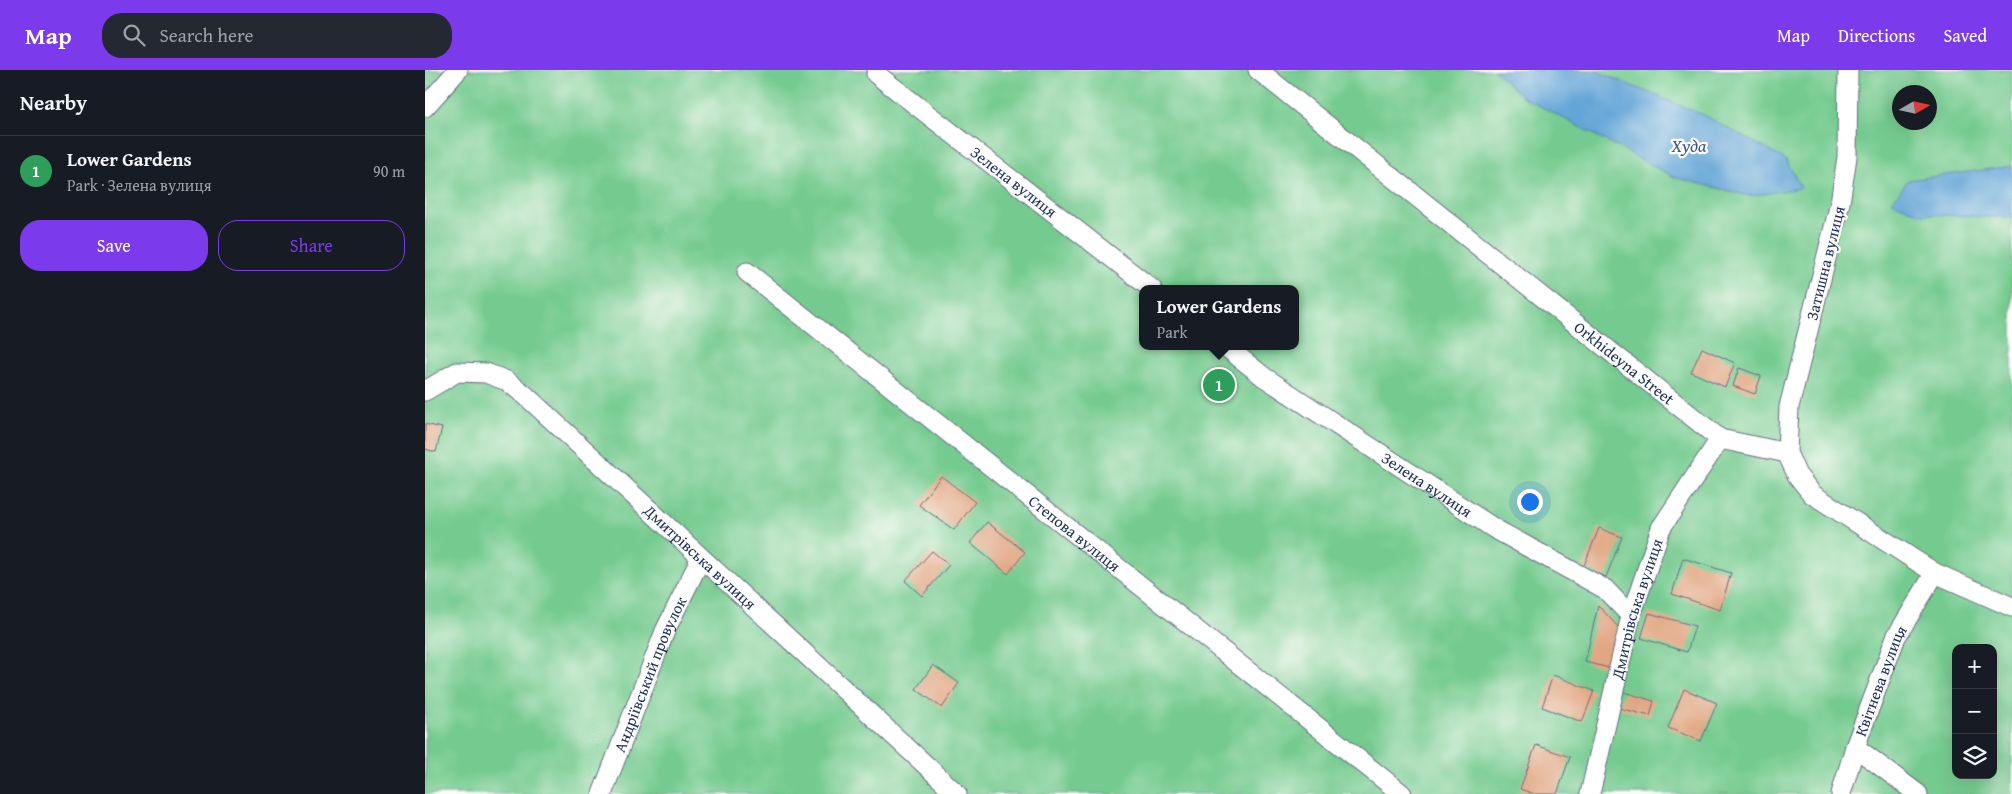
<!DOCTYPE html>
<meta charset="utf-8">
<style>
body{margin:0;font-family:"Gentium Book Plus",serif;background:#242831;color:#f1f3f6}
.controls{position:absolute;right:15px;bottom:15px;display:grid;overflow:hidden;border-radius:10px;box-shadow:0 5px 20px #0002}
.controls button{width:45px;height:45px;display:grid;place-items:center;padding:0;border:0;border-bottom:1px solid #363941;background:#171b24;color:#f1f3f6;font:25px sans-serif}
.compass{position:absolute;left:1467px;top:15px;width:45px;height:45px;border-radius:50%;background:#171b24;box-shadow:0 5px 20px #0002;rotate:81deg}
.you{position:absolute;left:1104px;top:431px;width:18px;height:18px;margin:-12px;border:4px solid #fff;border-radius:50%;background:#1a73e8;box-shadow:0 0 0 8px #1a73e833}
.badge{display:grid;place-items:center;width:32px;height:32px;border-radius:50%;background:#7c3aed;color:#fff;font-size:16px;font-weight:700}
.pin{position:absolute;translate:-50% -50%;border:2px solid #fff;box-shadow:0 1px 5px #0006}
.popup{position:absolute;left:714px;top:215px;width:160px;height:65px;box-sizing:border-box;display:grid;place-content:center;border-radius:10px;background:#171b24;filter:drop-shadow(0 1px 4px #0005);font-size:16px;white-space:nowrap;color:#9ea1a6}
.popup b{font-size:19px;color:#f1f3f6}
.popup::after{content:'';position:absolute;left:50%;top:100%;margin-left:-10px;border:10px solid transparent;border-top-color:#171b24}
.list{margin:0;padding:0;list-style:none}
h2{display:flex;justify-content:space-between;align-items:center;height:65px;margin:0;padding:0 20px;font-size:21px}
h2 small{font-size:16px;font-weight:400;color:#9ea1a6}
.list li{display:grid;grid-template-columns:32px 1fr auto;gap:15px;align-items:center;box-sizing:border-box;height:70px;padding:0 20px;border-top:1px solid #363941}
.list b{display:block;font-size:19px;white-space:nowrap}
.list p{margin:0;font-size:16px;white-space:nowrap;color:#9ea1a6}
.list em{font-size:16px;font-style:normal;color:#9ea1a6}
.actions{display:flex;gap:10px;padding:15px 20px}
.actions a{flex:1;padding:11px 0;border:1px solid #7c3aed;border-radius:20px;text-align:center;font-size:18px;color:#7c3aed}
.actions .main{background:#7c3aed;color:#fff}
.icon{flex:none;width:28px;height:28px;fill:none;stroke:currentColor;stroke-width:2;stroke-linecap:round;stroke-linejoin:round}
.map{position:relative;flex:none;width:1587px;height:724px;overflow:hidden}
header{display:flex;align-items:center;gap:30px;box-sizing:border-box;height:70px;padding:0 25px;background:#7c3aed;color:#fff}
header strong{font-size:24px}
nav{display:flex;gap:28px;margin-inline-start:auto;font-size:18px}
.search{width:350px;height:45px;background:#242831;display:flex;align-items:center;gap:12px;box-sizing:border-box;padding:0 18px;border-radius:20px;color:#9ea1a6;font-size:19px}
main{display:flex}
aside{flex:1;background:#171b24}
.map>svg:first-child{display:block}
</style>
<header>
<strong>Map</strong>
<div class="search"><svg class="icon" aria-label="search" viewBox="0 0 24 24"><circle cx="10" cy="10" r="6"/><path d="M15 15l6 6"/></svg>Search here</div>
<nav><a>Map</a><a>Directions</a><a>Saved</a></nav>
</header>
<main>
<aside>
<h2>Nearby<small></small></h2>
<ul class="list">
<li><span class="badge" style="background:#2e9e5b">1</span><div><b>Lower Gardens</b><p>Park · Зелена вулиця</p></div><em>90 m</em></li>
</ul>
<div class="actions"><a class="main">Save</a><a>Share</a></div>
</aside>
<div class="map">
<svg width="1587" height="724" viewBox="0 0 1587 724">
<rect width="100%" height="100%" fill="#fdfcf7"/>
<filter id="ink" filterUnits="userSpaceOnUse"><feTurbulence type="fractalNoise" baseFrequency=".02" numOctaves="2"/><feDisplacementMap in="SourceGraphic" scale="10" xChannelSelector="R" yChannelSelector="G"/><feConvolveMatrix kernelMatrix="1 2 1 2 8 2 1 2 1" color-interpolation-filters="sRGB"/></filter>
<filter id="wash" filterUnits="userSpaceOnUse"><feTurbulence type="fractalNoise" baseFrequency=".0096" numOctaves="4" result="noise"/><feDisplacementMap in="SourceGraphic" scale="20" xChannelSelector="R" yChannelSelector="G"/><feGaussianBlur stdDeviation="1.12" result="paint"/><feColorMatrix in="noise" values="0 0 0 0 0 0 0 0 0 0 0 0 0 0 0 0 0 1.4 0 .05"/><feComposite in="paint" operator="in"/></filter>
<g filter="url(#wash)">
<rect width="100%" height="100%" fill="#f5dbbf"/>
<path fill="#75cb8f" stroke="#487d76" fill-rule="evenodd" d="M 0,0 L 1587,0 L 1587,724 L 0,724 ZM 1474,22 L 1504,22 L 1504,52 L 1474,52 ZM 718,219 L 870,219 L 870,276 L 718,276 ZM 1531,578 L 1568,578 L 1568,705 L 1531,705 Z"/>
<g fill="#63a5d7" stroke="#3f6a9a">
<path d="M 1069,0 L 1168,0 L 1279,45 L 1361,90 L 1376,118 L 1325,126 L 1251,108 L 1098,27 Z"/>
<path d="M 1587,96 L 1587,148 L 1497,144 L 1467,132 L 1483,110 Z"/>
</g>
<g id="blocks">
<g fill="#e1a783">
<path d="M 1277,278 L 1310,293 L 1300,317 L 1266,302 Z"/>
<path d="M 1314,298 L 1336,306 L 1330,324 L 1308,316 Z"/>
<path d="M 0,354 L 17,358 L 11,382 L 0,379 Z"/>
<path d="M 516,406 L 550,432 L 529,460 L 494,435 Z"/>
<path d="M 562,452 L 600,482 L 583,504 L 545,473 Z"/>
<path d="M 1174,458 L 1197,467 L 1181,507 L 1158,498 Z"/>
<path d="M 507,481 L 524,495 L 497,526 L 480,511 Z"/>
<path d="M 1258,488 L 1306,503 L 1295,540 L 1247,524 Z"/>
<path d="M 1173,535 L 1194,558 L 1184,598 L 1160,592 Z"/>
<path d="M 1224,543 L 1270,556 L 1262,582 L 1216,568 Z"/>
<path d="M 508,595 L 534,613 L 517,638 L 491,619 Z"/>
<path d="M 1128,605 L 1169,621 L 1157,652 L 1117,637 Z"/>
<path d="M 1259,619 L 1292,633 L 1276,671 L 1243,658 Z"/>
<path d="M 1199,622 L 1229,631 L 1225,646 L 1194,638 Z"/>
<path d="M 1111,675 L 1145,687 L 1132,724 L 1109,724 L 1095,719 Z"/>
</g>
</g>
</g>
<g filter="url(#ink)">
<use href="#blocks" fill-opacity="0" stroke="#676b80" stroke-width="1"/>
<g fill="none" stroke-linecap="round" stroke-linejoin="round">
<g stroke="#676b80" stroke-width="21">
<g id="street">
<path id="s1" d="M 833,0 L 1295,369 L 1362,383"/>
<path d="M 1423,0 L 1422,87 L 1415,133 L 1364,337 L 1362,383 L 1372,405 L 1387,424 L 1510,503 L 1587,537"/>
<path id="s2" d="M 451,4 L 727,219"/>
<path d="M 0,37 L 33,0"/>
<path id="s3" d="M 322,202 L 977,724"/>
<path id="s4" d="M 800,276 L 839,307 L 1070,459 L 1180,519 L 1206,546"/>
<path id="s5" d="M 0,321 L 32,302 L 61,303 L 82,311 L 100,325 L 532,724"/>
<path d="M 1430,677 L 1493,724"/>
<path id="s6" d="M 177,724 L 240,561 L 276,488"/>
<path id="s7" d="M 1165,724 L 1206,546 L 1236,458 L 1295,369"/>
<path id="s8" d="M 1416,724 L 1430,677 L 1471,567 L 1510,503"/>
</g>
</g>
<use href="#street" stroke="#fff" stroke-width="19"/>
</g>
</g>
<g text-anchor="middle" stroke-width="4.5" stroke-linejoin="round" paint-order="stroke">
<g font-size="16" fill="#1b2f5e" stroke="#fdfcf7">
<text dy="6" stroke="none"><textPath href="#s2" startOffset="175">Зелена вулиця</textPath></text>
<text transform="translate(1400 193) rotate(-76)" y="6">Затишна вулиця</text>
<text dy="6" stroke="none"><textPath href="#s1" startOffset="469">Orkhideyna Street</textPath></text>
<text dy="6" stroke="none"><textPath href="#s4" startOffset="245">Зелена вулиця</textPath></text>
<text dy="6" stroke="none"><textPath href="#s3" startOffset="419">Степова вулиця</textPath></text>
<text dy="6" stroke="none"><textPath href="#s5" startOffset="350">Дмитрівська вулиця</textPath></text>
<text dy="6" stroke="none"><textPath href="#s7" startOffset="191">Дмитрівська вулиця</textPath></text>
<text dy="6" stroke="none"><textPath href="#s6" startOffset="129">Андріївський провулок</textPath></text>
<text dy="6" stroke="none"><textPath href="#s8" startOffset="120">Квітнева вулиця</textPath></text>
</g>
<g font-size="18" font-style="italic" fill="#345888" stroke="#fdfcf7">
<text x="1264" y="82">Худа</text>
</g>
</g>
</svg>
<div class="controls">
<button>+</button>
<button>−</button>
<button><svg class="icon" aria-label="layers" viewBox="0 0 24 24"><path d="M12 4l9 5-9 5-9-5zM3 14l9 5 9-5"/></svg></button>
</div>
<svg class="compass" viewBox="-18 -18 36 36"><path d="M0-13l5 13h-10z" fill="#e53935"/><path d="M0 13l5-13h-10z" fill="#9ea1a6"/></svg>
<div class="you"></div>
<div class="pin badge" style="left:794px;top:315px;background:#2e9e5b">1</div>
<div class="popup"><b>Lower Gardens</b>Park</div>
</div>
</main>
